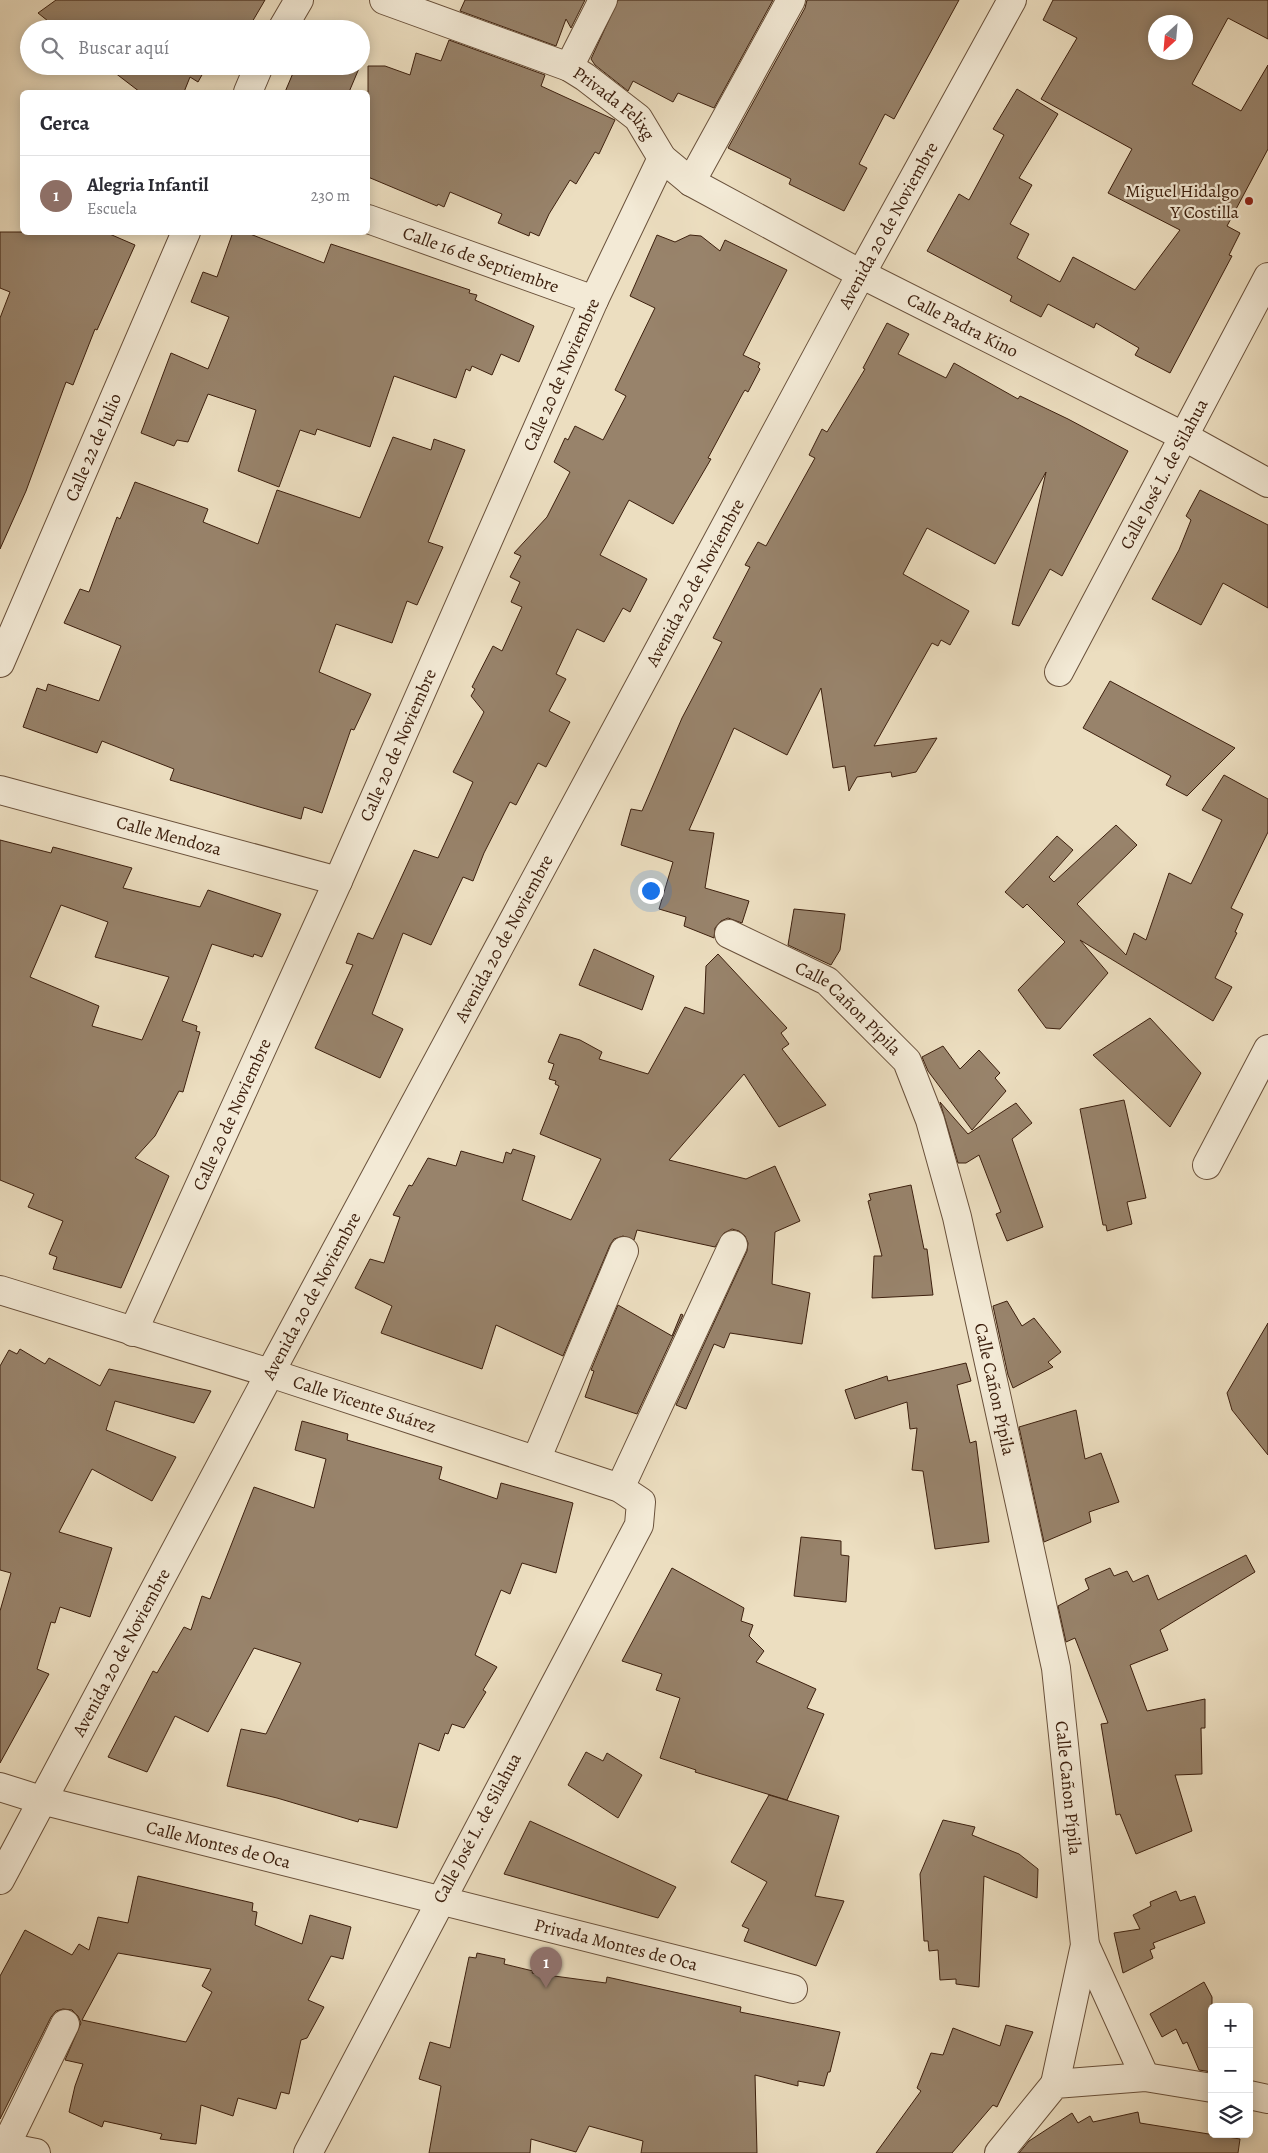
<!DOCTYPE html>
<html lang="es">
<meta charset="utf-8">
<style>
body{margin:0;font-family:Alegreya,serif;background:#f2f2f3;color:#2b2b33}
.controls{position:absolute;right:15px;bottom:15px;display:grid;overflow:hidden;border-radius:8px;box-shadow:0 2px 12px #0003}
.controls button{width:45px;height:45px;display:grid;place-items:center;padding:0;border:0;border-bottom:1px solid #e1e1e2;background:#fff;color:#2b2b33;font:25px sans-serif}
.compass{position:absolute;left:1148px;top:15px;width:45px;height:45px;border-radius:50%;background:#fff;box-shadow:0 2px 12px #0003;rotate:206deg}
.you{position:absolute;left:650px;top:890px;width:18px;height:18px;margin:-12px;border:4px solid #fff;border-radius:50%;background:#1a73e8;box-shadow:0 0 0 8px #1a73e833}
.badge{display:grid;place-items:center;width:32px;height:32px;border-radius:50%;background:#d93025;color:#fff;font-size:16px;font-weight:700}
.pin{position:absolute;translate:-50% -41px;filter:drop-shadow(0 1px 2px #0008)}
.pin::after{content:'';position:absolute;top:26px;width:18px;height:15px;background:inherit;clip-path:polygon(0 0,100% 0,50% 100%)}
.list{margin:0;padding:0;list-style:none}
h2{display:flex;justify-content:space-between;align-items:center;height:65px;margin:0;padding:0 20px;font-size:21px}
h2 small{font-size:16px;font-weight:400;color:#7c7c81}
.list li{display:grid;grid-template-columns:32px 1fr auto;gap:15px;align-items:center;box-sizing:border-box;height:80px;padding:0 20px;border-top:1px solid #e1e1e2}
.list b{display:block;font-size:19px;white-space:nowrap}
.list p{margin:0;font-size:16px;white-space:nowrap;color:#7c7c81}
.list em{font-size:16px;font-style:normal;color:#7c7c81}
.icon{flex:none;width:28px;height:28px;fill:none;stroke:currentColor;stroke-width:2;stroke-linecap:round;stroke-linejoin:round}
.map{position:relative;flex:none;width:1268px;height:2153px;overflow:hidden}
.search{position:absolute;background:#fff;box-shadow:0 2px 12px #0003;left:20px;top:20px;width:350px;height:55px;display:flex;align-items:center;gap:12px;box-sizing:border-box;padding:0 18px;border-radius:28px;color:#7c7c81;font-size:19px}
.panel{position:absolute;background:#fff;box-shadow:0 2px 12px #0003;left:20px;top:90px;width:350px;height:145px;border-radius:8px}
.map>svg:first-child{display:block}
</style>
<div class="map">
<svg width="1268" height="2153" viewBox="0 0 1268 2153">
<rect width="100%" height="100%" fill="#ecdec0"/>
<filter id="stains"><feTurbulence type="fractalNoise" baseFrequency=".004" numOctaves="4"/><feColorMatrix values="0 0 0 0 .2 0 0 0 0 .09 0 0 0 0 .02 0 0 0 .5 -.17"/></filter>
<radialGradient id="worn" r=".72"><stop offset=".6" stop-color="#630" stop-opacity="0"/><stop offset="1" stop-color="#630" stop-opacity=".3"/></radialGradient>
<g fill="#98836b" stroke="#3d200e" fill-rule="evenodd">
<path d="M 56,0 L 265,0 L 248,29 L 58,29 L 38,13 Z"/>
<path d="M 465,0 L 585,0 L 571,28 L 566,19 L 556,46 L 460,11 Z"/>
<path d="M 618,0 L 773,0 L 714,108 L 678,93 L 673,102 L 633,81 L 628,91 L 595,65 L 591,59 Z"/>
<path d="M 807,0 L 959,0 L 894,119 L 885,114 L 859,164 L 867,168 L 844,211 L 789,184 L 791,179 L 728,148 L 805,8 Z"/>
<path d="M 1053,0 L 1268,0 L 1268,39 L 1228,18 L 1192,84 L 1241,111 L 1268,65 L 1268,149 L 1227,226 L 1240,233 L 1229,255 L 1232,256 L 1170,373 L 1135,355 L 1139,348 L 1096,323 L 1094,328 L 1048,304 L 1041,317 L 1010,301 L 1012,296 L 927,251 L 959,194 L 969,200 L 1004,135 L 993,129 L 1017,89 L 1058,114 L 1019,178 L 1032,185 L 1010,224 L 1029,234 L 1017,258 L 1060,282 L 1073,257 L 1135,290 L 1180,230 L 1108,193 L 1132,149 L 1041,99 L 1077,38 L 1043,20 ZM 1156,22 L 1186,22 L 1186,52 L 1156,52 Z"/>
<path d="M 449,40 L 545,75 L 541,86 L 615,120 L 599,154 L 595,152 L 576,184 L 570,180 L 549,214 L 539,236 L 530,232 L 529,236 L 498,223 L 502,214 L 450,192 L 444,207 L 438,204 L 437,206 L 368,177 L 368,66 L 385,66 L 410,75 L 416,53 L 441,61 Z"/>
<path d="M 106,66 L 207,66 L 198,82 L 190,77 L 184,92 L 140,92 Z"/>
<path d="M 296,66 L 360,66 L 349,92 L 285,92 Z"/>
<path d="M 0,232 L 105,232 L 135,245 L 97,330 L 95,329 L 73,385 L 66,382 L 26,491 L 0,549 L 0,318 L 10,292 L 0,288 Z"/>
<path d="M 233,232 L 245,232 L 324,263 L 331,244 L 470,290 L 469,293 L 477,295 L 475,300 L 534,326 L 519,362 L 501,354 L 492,375 L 472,366 L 470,371 L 466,369 L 456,398 L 394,376 L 370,447 L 317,429 L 315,435 L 300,430 L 279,487 L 238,471 L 256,410 L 208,394 L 188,442 L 177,440 L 174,446 L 141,433 L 171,353 L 208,369 L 229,317 L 191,302 L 203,272 L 217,277 Z"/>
<path d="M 657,235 L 675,242 L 690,235 L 701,236 L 720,251 L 725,240 L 787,270 L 743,355 L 760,363 L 758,367 L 760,369 L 748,392 L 745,390 L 743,393 L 708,458 L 711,459 L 673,524 L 629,500 L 600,555 L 647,579 L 630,612 L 623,608 L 604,642 L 577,629 L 556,674 L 566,679 L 549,711 L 570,722 L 546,767 L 538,763 L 516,805 L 510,802 L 484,853 L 473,881 L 463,877 L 431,945 L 403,933 L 372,1014 L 403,1029 L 380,1078 L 315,1048 L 353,965 L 346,963 L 358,933 L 373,939 L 414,850 L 438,858 L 473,782 L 453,772 L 484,712 L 471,696 L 475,689 L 472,687 L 493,646 L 502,651 L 522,607 L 511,602 L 520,582 L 510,577 L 521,556 L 514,553 L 547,517 L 570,472 L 554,462 L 565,438 L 568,440 L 575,426 L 603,440 L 626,396 L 615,390 L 655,308 L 630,296 Z"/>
<path d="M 887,323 L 909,334 L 898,354 L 946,378 L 954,363 L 1018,399 L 1020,396 L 1068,419 L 1128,451 L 1062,576 L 1050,569 L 1019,626 L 1012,624 L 1046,472 L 995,564 L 927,528 L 903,574 L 969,611 L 950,645 L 941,640 L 938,646 L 932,643 L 874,746 L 937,738 L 916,772 L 892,777 L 891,772 L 857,777 L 849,791 L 845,766 L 833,768 L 821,688 L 787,755 L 734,728 L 689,830 L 714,833 L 705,888 L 749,901 L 742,923 L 728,918 L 721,921 L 715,928 L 714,938 L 684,926 L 686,917 L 659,909 L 673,862 L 621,845 L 631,809 L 642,811 L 682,718 L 722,642 L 713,638 L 750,567 L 745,565 L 758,542 L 766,546 L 815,458 L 809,455 L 822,429 L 827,432 L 865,369 L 863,368 Z"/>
<path d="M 393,437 L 431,450 L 434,439 L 465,450 L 428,542 L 443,547 L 417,605 L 407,601 L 392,643 L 336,624 L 319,672 L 371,694 L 354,730 L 351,729 L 322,813 L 304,807 L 301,819 L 256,806 L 170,780 L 174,769 L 102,741 L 97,753 L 23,727 L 37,688 L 46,691 L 48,684 L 99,701 L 121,646 L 64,623 L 80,589 L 89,592 L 117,517 L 120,519 L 135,482 L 208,509 L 203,522 L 258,544 L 277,490 L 360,518 Z"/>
<path d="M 1200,490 L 1268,525 L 1268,608 L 1223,583 L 1201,625 L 1152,599 L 1179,550 L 1191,520 L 1186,516 Z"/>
<path d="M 1110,681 L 1205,732 L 1235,748 L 1187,796 L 1166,785 L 1171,776 L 1083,728 Z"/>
<path d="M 1224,775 L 1268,799 L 1268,832 L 1231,908 L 1243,914 L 1235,932 L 1237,933 L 1215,978 L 1232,987 L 1213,1021 L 1080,940 L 1108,973 L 1060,1029 L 1046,1028 L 1018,990 L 1065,942 L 1027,904 L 1023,908 L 1005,892 L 1057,836 L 1073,850 L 1049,877 L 1054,882 L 1116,825 L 1137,845 L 1077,904 L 1126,955 L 1134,933 L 1146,940 L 1169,873 L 1191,884 L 1222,820 L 1202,810 Z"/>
<path d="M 0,840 L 51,853 L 53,847 L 132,868 L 123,888 L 200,907 L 208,890 L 281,914 L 262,957 L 254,954 L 253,957 L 212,944 L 182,1021 L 197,1026 L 196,1031 L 200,1032 L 183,1092 L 179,1091 L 155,1136 L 135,1158 L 169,1176 L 121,1288 L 53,1269 L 57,1257 L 49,1254 L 63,1221 L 28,1207 L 34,1194 L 0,1180 ZM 61,905 L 108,922 L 95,957 L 169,977 L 142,1040 L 92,1026 L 99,1006 L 30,977 Z"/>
<path d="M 794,909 L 845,914 L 840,950 L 831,965 L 788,945 Z"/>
<path d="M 594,949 L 654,976 L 642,1010 L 579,985 Z"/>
<path d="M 718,954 L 787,1028 L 781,1033 L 789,1044 L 782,1049 L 826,1105 L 779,1127 L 744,1074 L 669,1160 L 746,1179 L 775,1166 L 800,1221 L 775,1232 L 772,1284 L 810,1293 L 802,1344 L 730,1333 L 724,1348 L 714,1344 L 686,1409 L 676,1405 L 747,1251 L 748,1243 L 745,1236 L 739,1231 L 732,1229 L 724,1233 L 715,1247 L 637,1230 L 634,1240 L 623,1236 L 614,1239 L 610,1245 L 563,1356 L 496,1325 L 482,1369 L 381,1333 L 392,1306 L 355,1288 L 370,1259 L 384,1263 L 400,1217 L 393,1215 L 409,1185 L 412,1186 L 428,1158 L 456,1166 L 461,1151 L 503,1163 L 506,1152 L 511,1154 L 513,1149 L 535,1156 L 522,1200 L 571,1220 L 601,1159 L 540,1134 L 559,1086 L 555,1084 L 556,1081 L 549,1079 L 554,1064 L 548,1062 L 560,1034 L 580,1040 L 602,1052 L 599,1059 L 648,1074 L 685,1007 L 704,1014 L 706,966 Z"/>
<path d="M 1150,1018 L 1201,1073 L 1170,1127 L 1093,1055 Z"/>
<path d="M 943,1046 L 960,1069 L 979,1050 L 1000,1073 L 995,1078 L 1006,1091 L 972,1130 L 928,1071 L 922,1057 Z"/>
<path d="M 1124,1100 L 1146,1198 L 1127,1202 L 1132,1224 L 1107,1231 L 1106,1225 L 1103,1225 L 1080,1109 Z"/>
<path d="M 940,1102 L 968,1134 L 1016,1103 L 1032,1123 L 1012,1139 L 1043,1227 L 1007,1241 L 996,1214 L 1001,1212 L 979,1155 L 966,1163 L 958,1163 Z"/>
<path d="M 911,1185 L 924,1249 L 927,1249 L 933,1295 L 872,1298 L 874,1256 L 882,1256 L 868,1201 L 871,1200 L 869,1194 Z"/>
<path d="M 1007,1301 L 1022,1326 L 1034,1318 L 1061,1352 L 1048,1362 L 1053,1367 L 1013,1388 L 1008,1375 L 993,1306 Z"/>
<path d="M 618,1305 L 672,1336 L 681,1314 L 683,1315 L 637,1414 L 585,1397 L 594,1371 L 591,1370 Z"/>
<path d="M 1268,1323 L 1268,1455 L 1232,1410 L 1227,1393 Z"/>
<path d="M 20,1349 L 45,1364 L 49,1358 L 100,1386 L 109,1369 L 211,1391 L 194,1423 L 115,1401 L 106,1430 L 176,1457 L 152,1501 L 92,1469 L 59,1532 L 112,1548 L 90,1617 L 60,1607 L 55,1623 L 51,1622 L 37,1669 L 49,1674 L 0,1763 L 0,1611 L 11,1573 L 0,1570 L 0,1366 L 9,1350 L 17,1354 Z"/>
<path d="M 966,1363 L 971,1381 L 957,1385 L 970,1443 L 976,1441 L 989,1542 L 935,1549 L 923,1471 L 912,1470 L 917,1428 L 910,1429 L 907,1402 L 855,1419 L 845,1390 L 887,1376 L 888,1381 Z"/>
<path d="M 1076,1410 L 1085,1459 L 1101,1453 L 1119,1502 L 1089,1512 L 1091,1522 L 1044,1542 L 1019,1427 Z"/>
<path d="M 302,1421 L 348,1434 L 347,1440 L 442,1467 L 439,1479 L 497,1499 L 501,1483 L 573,1503 L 556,1573 L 522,1563 L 510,1594 L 501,1590 L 475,1655 L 497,1667 L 483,1690 L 486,1692 L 464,1728 L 452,1724 L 448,1734 L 445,1733 L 439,1751 L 419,1743 L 397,1828 L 359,1819 L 358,1822 L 277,1798 L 227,1786 L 241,1729 L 266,1734 L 301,1663 L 254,1648 L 208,1732 L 175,1716 L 147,1772 L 108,1757 L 153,1671 L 157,1673 L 184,1627 L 191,1630 L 202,1596 L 210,1599 L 254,1487 L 314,1508 L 326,1459 L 295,1450 Z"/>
<path d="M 801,1537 L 841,1541 L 841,1555 L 849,1556 L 846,1602 L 794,1596 Z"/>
<path d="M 1246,1555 L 1255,1572 L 1160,1630 L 1168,1650 L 1130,1665 L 1147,1711 L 1205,1699 L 1205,1728 L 1201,1728 L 1202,1774 L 1175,1775 L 1192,1831 L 1136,1854 L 1120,1814 L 1116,1815 L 1101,1724 L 1108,1723 L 1075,1638 L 1066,1642 L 1058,1606 L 1089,1589 L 1085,1579 L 1110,1568 L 1114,1576 L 1127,1571 L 1133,1582 L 1148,1575 L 1158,1600 Z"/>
<path d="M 672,1568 L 744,1608 L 741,1621 L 753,1625 L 749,1636 L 764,1651 L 756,1662 L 816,1689 L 807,1708 L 824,1714 L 787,1800 L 695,1772 L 696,1770 L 660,1758 L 680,1698 L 656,1690 L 662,1674 L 622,1661 Z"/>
<path d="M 586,1752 L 603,1761 L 607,1753 L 642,1775 L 618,1818 L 568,1785 Z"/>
<path d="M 769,1795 L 839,1816 L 815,1896 L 844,1901 L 816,1966 L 744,1941 L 749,1929 L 742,1926 L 767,1882 L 731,1862 Z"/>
<path d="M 943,1820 L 975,1827 L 972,1835 L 1019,1854 L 1038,1869 L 1037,1898 L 984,1876 L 979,1987 L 956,1984 L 956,1979 L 940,1980 L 938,1950 L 929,1951 L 928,1941 L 924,1941 L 920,1874 Z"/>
<path d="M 530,1821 L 676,1887 L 658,1918 L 504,1874 Z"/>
<path d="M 138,1876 L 253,1903 L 252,1911 L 257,1912 L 255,1925 L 302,1944 L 310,1915 L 351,1927 L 343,1959 L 331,1956 L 308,2000 L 324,2007 L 307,2038 L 301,2040 L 289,2094 L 281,2092 L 276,2109 L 238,2098 L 233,2116 L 201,2105 L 196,2144 L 160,2139 L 162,2134 L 104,2121 L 102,2127 L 69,2112 L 75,2086 L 83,2064 L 65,2060 L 81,2023 L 78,2016 L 72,2010 L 63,2009 L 56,2011 L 51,2017 L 0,2119 L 0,1976 L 25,1930 L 72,1955 L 79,1944 L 89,1950 L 98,1917 L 128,1923 ZM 118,1953 L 211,1969 L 202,1986 L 212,1992 L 186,2042 L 82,2020 Z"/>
<path d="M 1176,1891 L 1180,1901 L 1195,1896 L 1205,1923 L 1153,1943 L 1155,1948 L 1150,1950 L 1153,1958 L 1123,1973 L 1114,1933 L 1140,1929 L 1133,1915 L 1151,1906 L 1150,1902 Z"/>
<path d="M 477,1953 L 505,1959 L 504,1964 L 533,1971 L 532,1973 L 606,1983 L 607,1977 L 741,2007 L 740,2012 L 840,2032 L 830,2072 L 828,2072 L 824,2086 L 798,2081 L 798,2086 L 755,2075 L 757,2153 L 641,2153 L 643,2141 L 589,2126 L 576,2152 L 531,2139 L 530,2153 L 429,2153 L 441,2086 L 419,2079 L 430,2042 L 450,2048 L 469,1957 L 476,1958 Z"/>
<path d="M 1204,1982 L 1212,1997 L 1212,2072 L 1199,2070 L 1187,2042 L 1183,2044 L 1176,2029 L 1162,2037 L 1150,2014 Z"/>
<path d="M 1006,2025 L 1033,2032 L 997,2107 L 993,2105 L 952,2153 L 876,2153 L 921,2091 L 917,2088 L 931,2053 L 943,2055 L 953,2028 L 1000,2046 Z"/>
<path d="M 1138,2112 L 1140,2123 L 1240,2139 L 1238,2153 L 1019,2153 L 1029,2141 L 1072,2113 L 1078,2123 L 1090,2116 L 1093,2122 Z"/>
</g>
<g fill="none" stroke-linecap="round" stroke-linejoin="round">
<g stroke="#69503a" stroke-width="30">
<g id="minor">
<path id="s1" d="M 384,0 L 569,67 L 585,77 L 638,118 L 662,158 L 691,182 L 861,274 L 1183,436 L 1268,483"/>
<path d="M 282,29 L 299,0"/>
<path d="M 569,67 L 603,0"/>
<path d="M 248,92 L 259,66"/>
<path d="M 691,182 L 791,0"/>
<path id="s2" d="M 368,219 L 594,300"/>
<path id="s3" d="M 0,663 L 186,232"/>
<path id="s4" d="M 1059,672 L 1268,277"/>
<path id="s5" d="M 0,790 L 338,881"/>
<path id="s6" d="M 729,934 L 827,981 L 907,1061 L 930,1120 L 957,1217 L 1056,1668 L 1085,1945 L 1055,2084"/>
<path d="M 1207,1165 L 1268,1049"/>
<path id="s7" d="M 0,1290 L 270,1373 L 620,1488 L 641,1502 L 639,1525 L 308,2153"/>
<path id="s8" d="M 133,1332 L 338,881 L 594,300 L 662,158"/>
<path d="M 536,1460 L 624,1251"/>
<path d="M 620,1488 L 733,1245"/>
<path id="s9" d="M 0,1787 L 41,1800 L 793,1989"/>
<path id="s10" d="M 0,1880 L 270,1373 L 861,274 L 1012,0"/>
<path d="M 1085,1945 L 1145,2077"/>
<path d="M 1249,2095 L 1268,2099"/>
<path d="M 0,2146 L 36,2153"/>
<path d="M 5,2147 L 65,2024"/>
<path d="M 999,2153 L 1055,2084 L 1145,2077 L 1212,2088"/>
</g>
</g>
<use href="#minor" stroke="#f3ead6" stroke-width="28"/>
</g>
<circle fill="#8f2418" stroke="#f3ead6" stroke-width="2" cx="1249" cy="201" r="5"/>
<g text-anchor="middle" stroke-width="4.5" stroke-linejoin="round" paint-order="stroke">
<g font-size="18" fill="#3d200e" stroke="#f3ead6">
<text dy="6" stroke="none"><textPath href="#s1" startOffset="255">Privada Felixg</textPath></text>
<text dy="6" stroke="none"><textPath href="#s10" startOffset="1878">Avenida 20 de Noviembre</textPath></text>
<text dy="6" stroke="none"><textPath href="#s2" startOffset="120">Calle 16 de Septiembre</textPath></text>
<text dy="6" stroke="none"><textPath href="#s1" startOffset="674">Calle Padra Kino</textPath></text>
<text dy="6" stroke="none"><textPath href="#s8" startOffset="1049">Calle 20 de Noviembre</textPath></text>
<text dy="6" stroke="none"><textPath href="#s3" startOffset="235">Calle 22 de Julio</textPath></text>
<text dy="6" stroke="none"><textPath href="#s4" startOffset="224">Calle José L. de Silahua</textPath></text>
<text dy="6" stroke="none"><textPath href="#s10" startOffset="1472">Avenida 20 de Noviembre</textPath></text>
<text dy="6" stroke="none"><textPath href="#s8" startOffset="644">Calle 20 de Noviembre</textPath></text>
<text dy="6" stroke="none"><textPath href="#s5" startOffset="175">Calle Mendoza</textPath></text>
<text dy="6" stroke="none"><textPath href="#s10" startOffset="1068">Avenida 20 de Noviembre</textPath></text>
<text dy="6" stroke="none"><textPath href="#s6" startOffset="142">Calle Cañon Pípila</textPath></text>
<text dy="6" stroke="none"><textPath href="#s8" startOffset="239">Calle 20 de Noviembre</textPath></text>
<text dy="6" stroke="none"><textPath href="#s10" startOffset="662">Avenida 20 de Noviembre</textPath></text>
<text dy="6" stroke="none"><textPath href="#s6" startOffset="562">Calle Cañon Pípila</textPath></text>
<text dy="6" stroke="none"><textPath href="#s7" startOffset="382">Calle Vicente Suárez</textPath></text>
<text dy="6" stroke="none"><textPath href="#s10" startOffset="258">Avenida 20 de Noviembre</textPath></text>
<text dy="6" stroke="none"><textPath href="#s6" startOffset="968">Calle Cañon Pípila</textPath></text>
<text transform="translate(477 1828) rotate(-62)" y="6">Calle José L. de Silahua</text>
<text dy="6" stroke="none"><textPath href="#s9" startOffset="226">Calle Montes de Oca</textPath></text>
<text dy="6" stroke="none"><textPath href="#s9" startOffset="636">Privada Montes de Oca</textPath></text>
</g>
<g font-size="18" fill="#3d200e" stroke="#f3ead6" text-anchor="end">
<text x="1239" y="197">Miguel Hidalgo<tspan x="1239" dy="21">Y Costilla</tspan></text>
</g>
</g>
<rect width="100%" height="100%" filter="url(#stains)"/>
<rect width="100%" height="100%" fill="url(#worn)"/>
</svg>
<div class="controls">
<button>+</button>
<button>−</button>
<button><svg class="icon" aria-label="layers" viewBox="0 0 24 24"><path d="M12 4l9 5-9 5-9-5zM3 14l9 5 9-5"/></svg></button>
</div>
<svg class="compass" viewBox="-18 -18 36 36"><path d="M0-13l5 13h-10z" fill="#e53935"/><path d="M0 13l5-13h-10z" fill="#7c7c81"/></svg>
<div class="you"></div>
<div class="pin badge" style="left:546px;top:1988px;background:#8d6e63">1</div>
<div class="search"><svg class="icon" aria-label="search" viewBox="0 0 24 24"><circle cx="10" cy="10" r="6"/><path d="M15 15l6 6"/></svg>Buscar aquí</div>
<section class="panel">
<h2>Cerca<small></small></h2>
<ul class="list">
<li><span class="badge" style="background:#8d6e63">1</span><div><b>Alegria Infantil</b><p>Escuela</p></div><em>230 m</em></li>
</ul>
</section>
</div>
